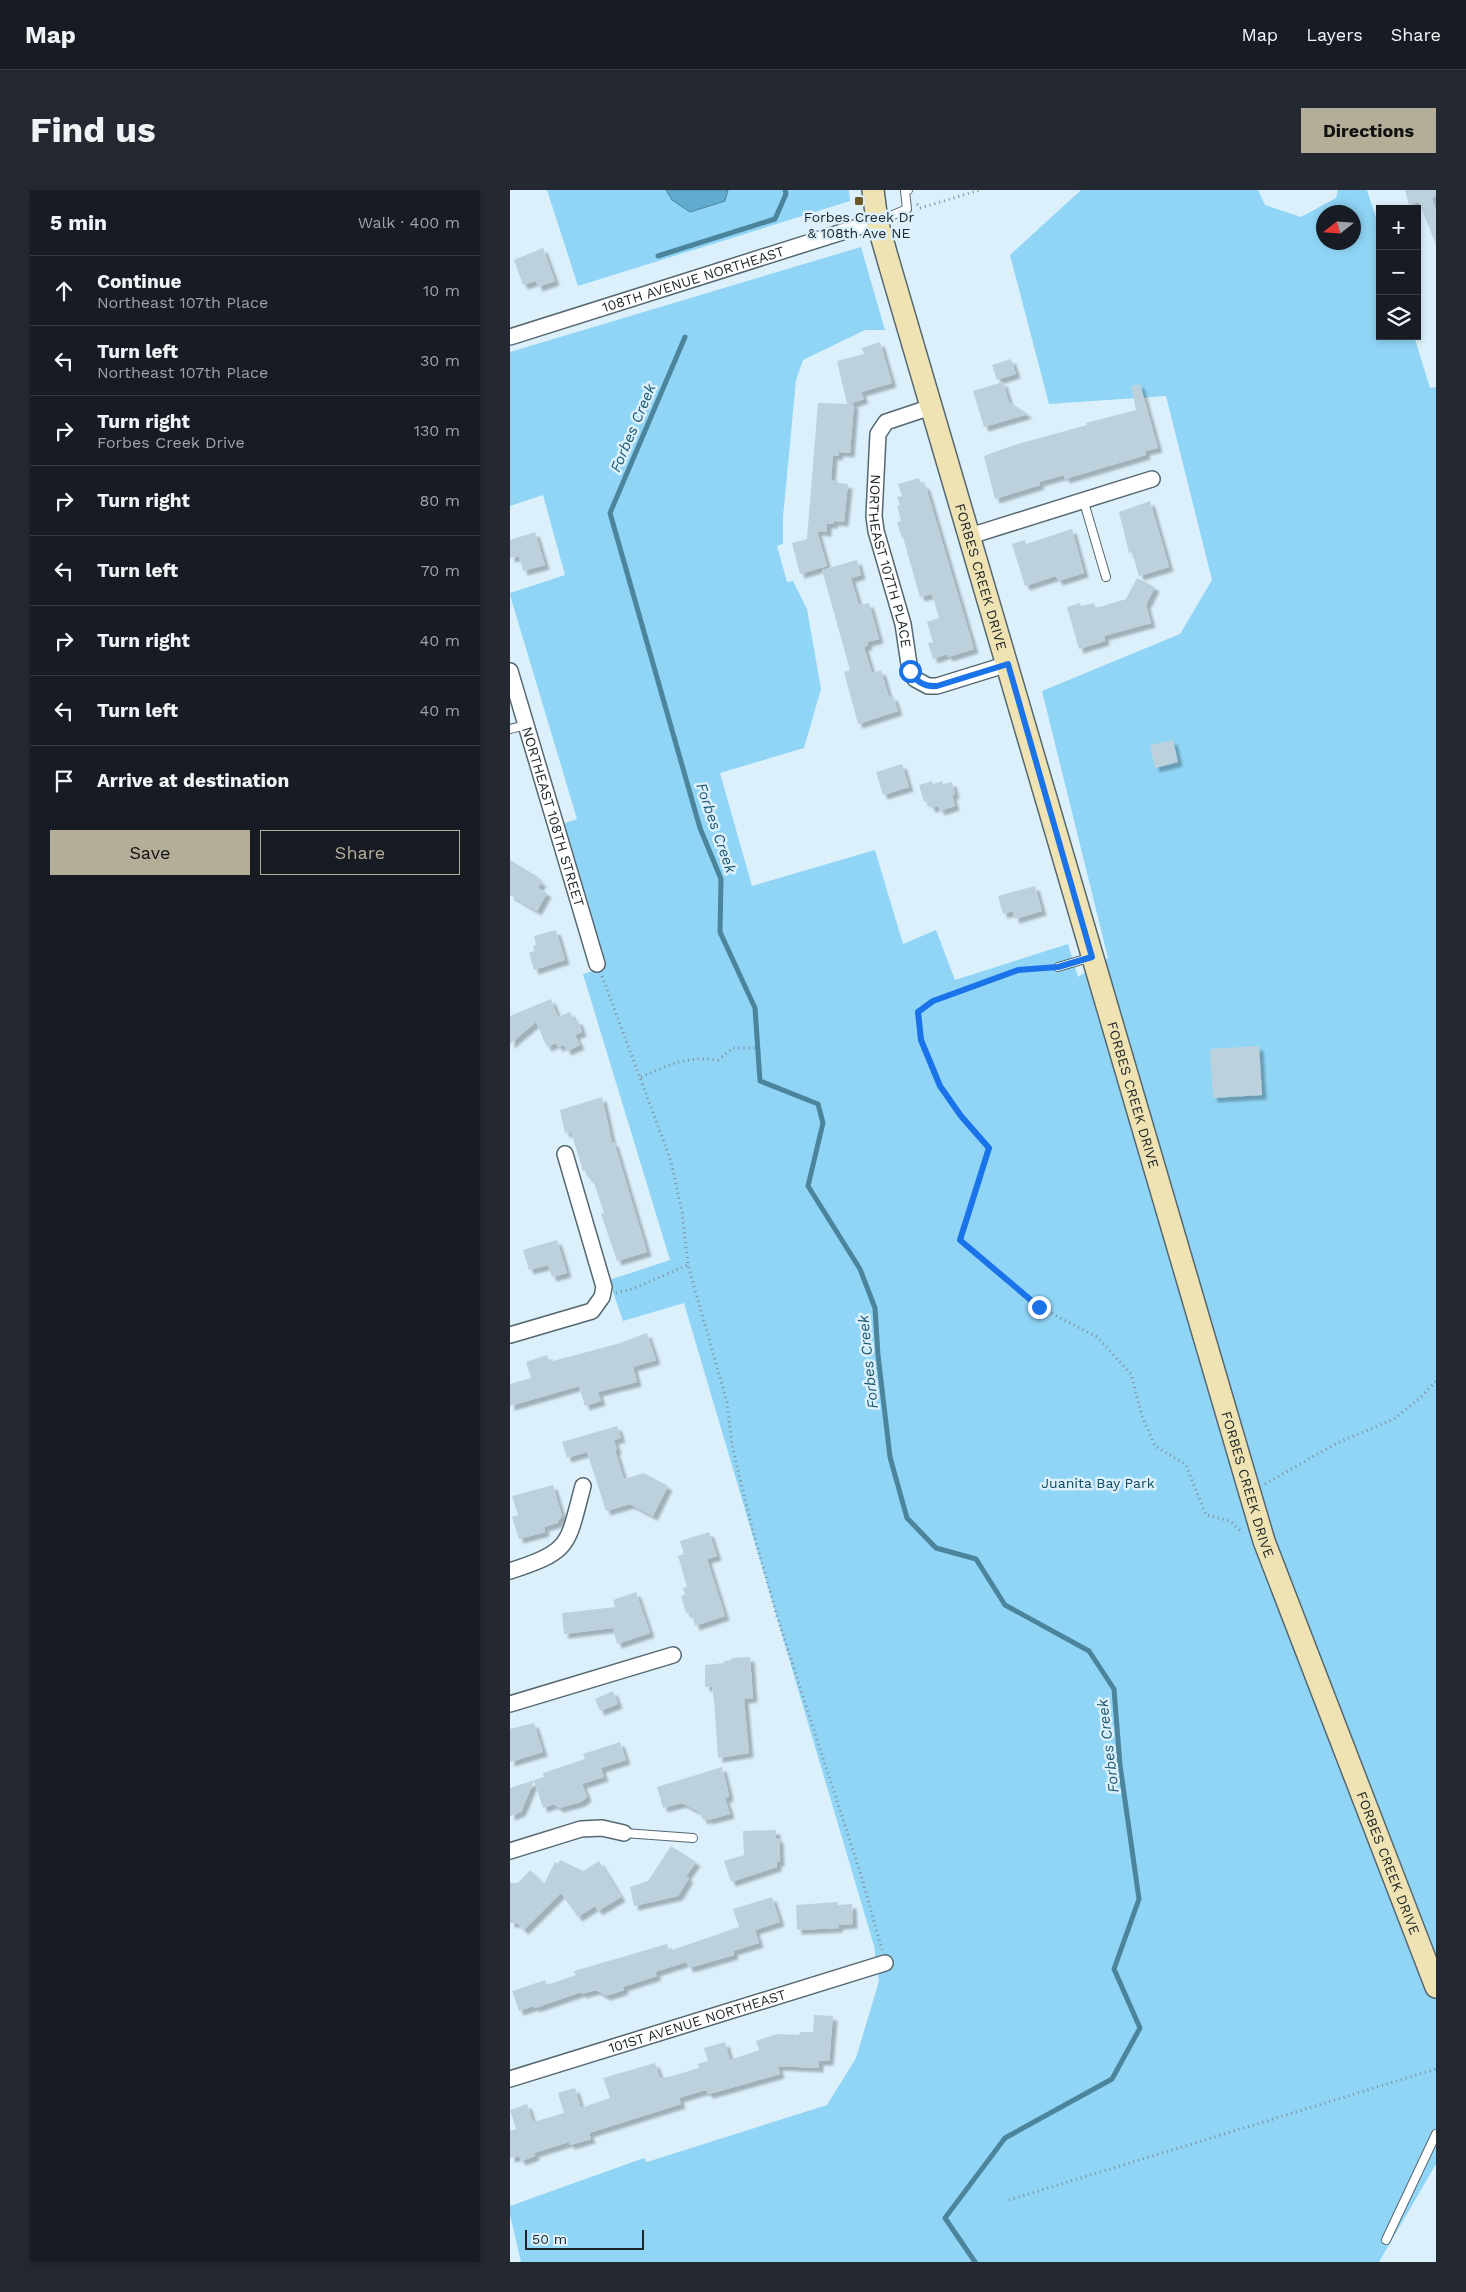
<!DOCTYPE html>
<meta charset="utf-8">
<style>
body{margin:0;font-family:"Work Sans",sans-serif;background:#242831;color:#f1f3f6}
.controls{position:absolute;right:15px;top:15px;display:grid;overflow:hidden;border-radius:0px;box-shadow:0 2px 8px #0003}
.controls button{width:45px;height:45px;display:grid;place-items:center;padding:0;border:0;border-bottom:1px solid #363941;background:#171b24;color:#f1f3f6;font:25px sans-serif}
.compass{position:absolute;left:806px;top:15px;width:45px;height:45px;border-radius:50%;background:#171b24;box-shadow:0 2px 8px #0003;rotate:253deg}
.scale{position:absolute;left:15px;bottom:12px;width:119px;box-sizing:border-box;padding-left:5px;border:2px solid #1d2529;border-top:0;font-size:14px;line-height:18px;white-space:nowrap;color:#1d2529;-webkit-text-stroke:4px #dbf0fb;paint-order:stroke}
.stop{position:absolute;width:15px;height:15px;margin:-11px;border:4px solid #1a73e8;border-radius:50%;background:#fff}
.stop.end{background:#1a73e8;border-color:#fff;box-shadow:0 1px 5px #0008}
.list{margin:0;padding:0;list-style:none}
h2{display:flex;justify-content:space-between;align-items:center;height:65px;margin:0;padding:0 20px;font-size:21px}
h2 small{font-size:16px;font-weight:400;color:#9ea1a6}
.list li{display:grid;grid-template-columns:32px 1fr auto;gap:15px;align-items:center;box-sizing:border-box;height:70px;padding:0 20px;border-top:1px solid #363941}
.list b{display:block;font-size:19px;white-space:nowrap}
.list p{margin:0;font-size:16px;white-space:nowrap;color:#9ea1a6}
.list em{font-size:16px;font-style:normal;color:#9ea1a6}
.actions{display:flex;gap:10px;padding:15px 20px}
.actions a{flex:1;padding:11px 0;border:1px solid #b4ad98;border-radius:0px;text-align:center;font-size:18px;color:#b4ad98}
.actions .main{background:#b4ad98;color:#111}
.icon{flex:none;width:28px;height:28px;fill:none;stroke:currentColor;stroke-width:2;stroke-linecap:round;stroke-linejoin:round}
.map{position:relative;flex:none;width:926px;height:2072px;overflow:hidden;border-radius:0px}
header{display:flex;align-items:center;gap:30px;box-sizing:border-box;height:70px;padding:0 25px;background:#171b24;border-bottom:1px solid #363941}
header strong{font-size:24px}
nav{display:flex;gap:28px;margin-inline-start:auto;font-size:18px}
.intro{display:flex;align-items:center;justify-content:space-between;box-sizing:border-box;height:120px;padding:0 30px}
h1{margin:0;font-size:35px}
.button{padding:12px 22px;border-radius:0px;background:#b4ad98;color:#111;font-size:18px;font-weight:700}
main{display:flex;gap:30px;padding:0 30px}
aside{flex:1;background:#171b24;border-radius:0px;box-shadow:0 2px 8px #0003}
.map>svg:first-child{display:block}
</style>
<header>
<strong>Map</strong>
<nav><a>Map</a><a>Layers</a><a>Share</a></nav>
</header>
<div class="intro"><h1>Find us</h1><a class="button">Directions</a></div>
<main>
<aside>
<h2>5 min<small>Walk · 400 m</small></h2>
<ul class="list">
<li><svg class="icon" aria-label="ahead" viewBox="0 0 24 24"><path d="M12 20V5M6 11l6-6 6 6"/></svg><div><b>Continue</b><p>Northeast 107th Place</p></div><em>10 m</em></li>
<li><svg class="icon" aria-label="left" viewBox="0 0 24 24"><path d="M17 20v-9H6M10 6l-5 5 5 5"/></svg><div><b>Turn left</b><p>Northeast 107th Place</p></div><em>30 m</em></li>
<li><svg class="icon" aria-label="right" viewBox="0 0 24 24"><path d="M7 20v-9h11M14 6l5 5-5 5"/></svg><div><b>Turn right</b><p>Forbes Creek Drive</p></div><em>130 m</em></li>
<li><svg class="icon" aria-label="right" viewBox="0 0 24 24"><path d="M7 20v-9h11M14 6l5 5-5 5"/></svg><div><b>Turn right</b></div><em>80 m</em></li>
<li><svg class="icon" aria-label="left" viewBox="0 0 24 24"><path d="M17 20v-9H6M10 6l-5 5 5 5"/></svg><div><b>Turn left</b></div><em>70 m</em></li>
<li><svg class="icon" aria-label="right" viewBox="0 0 24 24"><path d="M7 20v-9h11M14 6l5 5-5 5"/></svg><div><b>Turn right</b></div><em>40 m</em></li>
<li><svg class="icon" aria-label="left" viewBox="0 0 24 24"><path d="M17 20v-9H6M10 6l-5 5 5 5"/></svg><div><b>Turn left</b></div><em>40 m</em></li>
<li><svg class="icon" aria-label="arrive" viewBox="0 0 24 24"><path d="M6 21V4h12l-3 4 3 4H6"/></svg><div><b>Arrive at destination</b></div></li>
</ul>
<div class="actions"><a class="main">Save</a><a>Share</a></div>
</aside>
<div class="map">
<svg width="926" height="2072" viewBox="0 0 926 2072">
<defs>
<filter id="shadow"><feDropShadow dx="4.5" dy="4.5" stdDeviation="1" flood-color="#0004"/></filter>
</defs>
<rect width="100%" height="100%" fill="#dbf0fb"/>
<g fill="#90d5f6" fill-rule="evenodd">
<path d="M 37,0 L 339,0 L 340,11 L 68,96 Z"/>
<path d="M 571,0 L 748,0 L 755,15 L 791,27 L 826,8 L 828,0 L 857,0 L 870,40 L 870,146 L 904,146 L 920,198 L 926,197 L 926,1974 L 869,2072 L 11,2072 L 0,2025 L 0,2016 L 134,1968 L 137,1972 L 317,1915 L 346,1868 L 369,1791 L 364,1756 L 174,1113 L 113,1131 L 99,1090 L 160,1070 L 73,784 L 95,777 L 52,634 L 67,629 L 0,405 L 0,403 L 55,385 L 33,305 L 0,316 L 0,162 L 351,57 L 375,140 L 355,140 L 293,170 L 286,190 L 273,327 L 273,354 L 267,356 L 277,392 L 283,391 L 297,419 L 311,499 L 294,558 L 210,583 L 242,696 L 365,660 L 393,754 L 426,740 L 445,790 L 558,754 L 568,787 L 598,768 L 532,501 L 670,444 L 702,390 L 656,206 L 539,214 L 500,65 ZM 814,22 L 844,22 L 844,52 L 814,52 Z"/>
</g>
<path fill="#60acce" stroke="#4c849c" d="M 156,0 L 218,0 L 215,11 L 180,22 L 162,10 Z"/>
<g fill="none" stroke-linecap="round" stroke-linejoin="round">
<g stroke="#4c849c" stroke-width="5">
<path d="M 148,66 L 265,29 L 276,4 L 275,0"/>
<path d="M 175,147 L 100,323 L 190,638 L 211,689 L 210,742 L 245,818 L 250,891 L 308,914 L 313,933 L 298,996 L 350,1079 L 365,1118 L 368,1165 L 380,1267 L 397,1328 L 426,1358 L 466,1369 L 495,1415 L 579,1461 L 604,1499 L 610,1575 L 629,1709 L 604,1779 L 630,1838 L 602,1889 L 495,1948 L 435,2028 L 465,2072"/>
</g>
</g>
<g fill="#bdd1dc" filter="url(#shadow)">
<path d="M 895,0 L 926,0 L 926,6 L 922,8 L 926,22 L 926,55 L 909,12 L 899,15 Z"/>
<path d="M 33,58 L 45,91 L 28,97 L 26,91 L 13,95 L 4,70 Z"/>
<path d="M 370,152 L 382,193 L 351,202 L 354,209 L 339,214 L 344,214 L 340,263 L 329,262 L 328,266 L 323,265 L 321,290 L 328,290 L 327,293 L 338,294 L 334,332 L 324,331 L 323,334 L 317,334 L 317,342 L 307,341 L 317,376 L 290,384 L 282,353 L 297,349 L 308,213 L 337,214 L 327,171 L 354,164 L 352,158 Z"/>
<path d="M 501,169 L 506,184 L 487,190 L 482,175 Z"/>
<path d="M 493,192 L 499,212 L 518,224 L 474,237 L 463,201 Z"/>
<path d="M 630,194 L 648,258 L 635,261 L 636,265 L 555,289 L 554,285 L 529,292 L 530,295 L 485,309 L 474,266 L 504,255 L 577,235 L 576,233 L 626,220 L 621,196 Z"/>
<path d="M 409,288 L 411,294 L 413,293 L 416,297 L 464,459 L 438,467 L 437,464 L 423,469 L 418,453 L 423,452 L 417,432 L 429,428 L 422,404 L 410,407 L 393,347 L 392,348 L 387,332 L 391,331 L 387,316 L 390,315 L 387,307 L 392,306 L 388,294 Z"/>
<path d="M 640,311 L 659,377 L 629,386 L 622,362 L 619,363 L 609,322 Z"/>
<path d="M 562,339 L 574,383 L 548,391 L 546,386 L 515,396 L 502,354 L 515,350 L 516,354 Z"/>
<path d="M 25,342 L 35,375 L 13,381 L 9,366 L 0,368 L 0,350 Z"/>
<path d="M 347,370 L 351,385 L 341,388 L 342,392 L 349,415 L 359,413 L 369,449 L 357,452 L 358,455 L 354,457 L 362,483 L 371,480 L 379,507 L 383,506 L 388,521 L 348,534 L 334,482 L 340,480 L 312,380 Z"/>
<path d="M 627,388 L 645,397 L 636,415 L 641,433 L 594,446 L 595,451 L 569,459 L 557,417 L 570,413 L 571,416 L 584,413 L 586,418 L 616,409 Z"/>
<path d="M 663,550 L 668,572 L 645,578 L 640,555 Z"/>
<path d="M 392,574 L 399,597 L 373,605 L 366,582 Z"/>
<path d="M 422,591 L 423,594 L 432,591 L 433,594 L 442,592 L 445,604 L 442,605 L 445,616 L 430,621 L 428,616 L 421,618 L 418,611 L 414,612 L 409,595 Z"/>
<path d="M 0,670 L 28,687 L 27,689 L 32,692 L 28,698 L 37,703 L 27,721 L 0,705 Z"/>
<path d="M 525,696 L 532,721 L 505,729 L 503,721 L 493,724 L 488,706 Z"/>
<path d="M 46,740 L 55,770 L 24,780 L 19,763 L 24,761 L 23,756 L 26,755 L 24,746 Z"/>
<path d="M 41,809 L 48,827 L 60,822 L 64,831 L 68,830 L 72,842 L 65,845 L 70,855 L 57,861 L 54,855 L 48,857 L 46,853 L 37,857 L 26,832 L 0,854 L 0,826 Z"/>
<path d="M 749,856 L 752,905 L 703,908 L 700,859 Z"/>
<path d="M 92,907 L 102,952 L 104,952 L 137,1062 L 107,1071 L 91,1024 L 94,1023 L 82,987 L 78,988 L 75,980 L 73,981 L 61,942 L 55,943 L 50,920 Z"/>
<path d="M 47,1050 L 57,1083 L 42,1087 L 38,1075 L 19,1080 L 13,1060 Z"/>
<path d="M 137,1143 L 146,1170 L 123,1177 L 127,1192 L 88,1202 L 91,1211 L 75,1216 L 69,1196 L 0,1216 L 0,1194 L 21,1188 L 16,1172 L 37,1165 L 39,1172 L 107,1154 Z"/>
<path d="M 107,1236 L 111,1248 L 104,1250 L 107,1260 L 105,1260 L 114,1289 L 134,1283 L 158,1296 L 143,1326 L 120,1314 L 96,1321 L 77,1262 L 57,1268 L 52,1252 Z"/>
<path d="M 43,1295 L 52,1326 L 47,1333 L 34,1337 L 35,1342 L 9,1349 L 2,1327 L 8,1325 L 2,1306 Z"/>
<path d="M 199,1342 L 207,1366 L 197,1369 L 215,1426 L 185,1436 L 181,1422 L 176,1423 L 171,1406 L 175,1404 L 173,1398 L 177,1397 L 168,1366 L 174,1364 L 170,1351 Z"/>
<path d="M 126,1402 L 140,1443 L 107,1454 L 103,1438 L 54,1444 L 52,1423 L 105,1417 L 103,1410 Z"/>
<path d="M 240,1467 L 243,1508 L 234,1509 L 239,1563 L 208,1568 L 204,1511 L 202,1497 L 195,1497 L 195,1475 L 214,1473 L 214,1471 L 222,1470 L 221,1468 Z"/>
<path d="M 103,1501 L 108,1514 L 90,1521 L 85,1509 Z"/>
<path d="M 24,1533 L 33,1562 L 0,1572 L 0,1539 Z"/>
<path d="M 110,1552 L 116,1570 L 91,1578 L 94,1587 L 72,1594 L 77,1607 L 71,1612 L 49,1618 L 44,1614 L 33,1618 L 24,1591 L 11,1622 L 0,1626 L 0,1598 L 34,1587 L 33,1583 L 75,1569 L 73,1564 Z"/>
<path d="M 212,1577 L 217,1596 L 219,1607 L 215,1608 L 220,1624 L 198,1630 L 197,1628 L 193,1630 L 190,1622 L 172,1613 L 153,1618 L 147,1597 Z"/>
<path d="M 266,1640 L 266,1648 L 269,1648 L 270,1672 L 267,1672 L 267,1677 L 221,1692 L 214,1671 L 234,1665 L 233,1641 Z"/>
<path d="M 161,1656 L 186,1672 L 176,1686 L 179,1688 L 168,1706 L 124,1716 L 120,1697 L 138,1691 Z"/>
<path d="M 50,1670 L 73,1681 L 89,1671 L 111,1707 L 88,1721 L 85,1716 L 68,1727 L 51,1703 L 14,1740 L 7,1733 L 0,1733 L 0,1693 L 8,1693 L 20,1680 L 34,1694 L 45,1672 L 48,1674 Z"/>
<path d="M 262,1707 L 270,1732 L 245,1740 L 249,1753 L 223,1761 L 224,1765 L 179,1778 L 176,1772 L 145,1782 L 147,1786 L 113,1797 L 114,1800 L 96,1806 L 86,1800 L 71,1804 L 71,1802 L 25,1818 L 24,1816 L 9,1821 L 2,1801 L 35,1790 L 37,1795 L 66,1785 L 64,1781 L 157,1754 L 159,1761 L 229,1737 L 223,1719 Z"/>
<path d="M 328,1712 L 328,1715 L 342,1714 L 343,1734 L 328,1735 L 329,1738 L 287,1740 L 286,1715 Z"/>
<path d="M 304,1825 L 323,1826 L 319,1871 L 309,1871 L 309,1878 L 268,1876 L 270,1884 L 210,1901 L 198,1904 L 197,1901 L 192,1901 L 169,1908 L 171,1914 L 79,1943 L 81,1949 L 60,1955 L 59,1952 L 24,1963 L 25,1966 L 11,1971 L 9,1966 L 0,1968 L 0,1941 L 6,1939 L 0,1920 L 17,1914 L 23,1932 L 54,1923 L 48,1903 L 65,1898 L 71,1918 L 100,1908 L 93,1888 L 145,1873 L 150,1888 L 162,1886 L 189,1878 L 188,1874 L 198,1871 L 194,1858 L 215,1852 L 220,1870 L 249,1860 L 246,1851 L 267,1844 L 289,1845 L 290,1842 L 303,1842 Z"/>
</g>
<g fill="none" stroke-linecap="round" stroke-linejoin="round">
<g stroke="#556770" stroke-width="10">
<g id="lane">
<path d="M 369,31 L 397,19 L 395,1 L 398,0"/>
<path d="M 573,309 L 596,387"/>
<path d="M 0,539 L 16,535"/>
<path d="M 548,777 L 582,767"/>
<path d="M 114,1643 L 183,1648"/>
<path d="M 876,2050 L 926,1944"/>
</g>
</g>
<g stroke="#556770" stroke-width="18">
<g id="street">
<path id="s1" d="M 0,147 L 367,31"/>
<path id="s2" d="M 421,217 L 376,232 L 368,244 L 364,326 L 366,341 L 393,434 L 400,481 L 405,489 L 418,496 L 427,496 L 498,474"/>
<path d="M 460,346 L 642,289"/>
<path id="s3" d="M 0,481 L 87,774"/>
<path d="M 0,1145 L 82,1121 L 92,1107 L 94,1097 L 55,964"/>
<path d="M 0,1381 C 62,1361 57,1355 73,1296"/>
<path d="M 0,1514 L 163,1465"/>
<path d="M 0,1661 L 71,1639 L 92,1638 L 114,1643"/>
<path id="s4" d="M 0,1889 L 375,1773"/>
</g>
</g>
<g stroke="#556770" stroke-width="24">
<g id="secondary">
<path id="s5" d="M 363,0 L 367,31 L 379,73 L 754,1351 L 926,1797"/>
</g>
</g>
<g stroke="#7f8d95" stroke-width="3" stroke-dasharray="1 4" stroke-linecap="butt">
<path d="M 407,14 L 410,18 L 470,0"/>
<path d="M 538,778 L 508,780 L 423,811 L 408,822 L 411,850 L 430,896 L 451,926 L 479,958 L 450,1049 L 529,1117 L 587,1147 L 621,1184 L 632,1226 L 645,1256 L 676,1275 L 696,1325 L 720,1331 L 733,1343"/>
<path d="M 92,786 L 161,971 L 172,1023 L 178,1075 L 217,1212 L 222,1256 L 242,1338 L 267,1426 L 351,1685 L 372,1760"/>
<path d="M 131,887 C 161,874 175,866 208,870 L 223,858 L 248,858"/>
<path d="M 106,1103 L 122,1099 L 178,1075"/>
<path d="M 755,1294 L 827,1253 L 884,1229 L 910,1208 L 926,1191"/>
<path d="M 499,2010 L 926,1879"/>
</g>
<use href="#lane" stroke="#fff" stroke-width="8"/>
<use href="#street" stroke="#fff" stroke-width="15"/>
<use href="#secondary" stroke="#f0e3b3" stroke-width="21"/>
</g>
<g fill="none" stroke-linecap="round" stroke-linejoin="round">
<path stroke="#1a73e8" stroke-width="6" d="M 400,481 C 406,492 415,497 427,496 L 498,474 L 582,767 L 548,777 L 508,780 L 423,811 L 408,822 L 411,850 L 430,896 L 451,926 L 479,958 L 450,1050 L 529,1117"/>
</g>
<rect fill="#695826" stroke="#dbf0fb" stroke-width="2" x="344" y="6" width="10" height="10" rx="2.5"/>
<g text-anchor="middle" stroke-width="5" stroke-linejoin="round" paint-order="stroke">
<g font-size="14" fill="#1d2529" stroke="#dbf0fb">
<text x="349" y="32">Forbes Creek Dr<tspan x="349" dy="16">&amp; 108th Ave NE</tspan></text>
</g>
<g font-size="14" fill="#1d2529" stroke="#dbf0fb">
<text dy="5" stroke="none"><textPath href="#s1" startOffset="192">108TH AVENUE NORTHEAST</textPath></text>
<text dy="5" stroke="none"><textPath href="#s2" startOffset="191">NORTHEAST 107TH PLACE</textPath></text>
<text dy="5" stroke="none"><textPath href="#s5" startOffset="402">FORBES CREEK DRIVE</textPath></text>
<text dy="5" stroke="none"><textPath href="#s3" startOffset="152">NORTHEAST 108TH STREET</textPath></text>
<text dy="5" stroke="none"><textPath href="#s5" startOffset="942">FORBES CREEK DRIVE</textPath></text>
<text dy="5" stroke="none"><textPath href="#s5" startOffset="1348">FORBES CREEK DRIVE</textPath></text>
<text dy="5" stroke="none"><textPath href="#s5" startOffset="1752">FORBES CREEK DRIVE</textPath></text>
<text dy="5" stroke="none"><textPath href="#s4" startOffset="196">101ST AVENUE NORTHEAST</textPath></text>
</g>
<g font-size="14" fill="#0c4c64" stroke="#dbf0fb">
<text x="588" y="1298">Juanita Bay Park</text>
</g>
<g font-size="15" font-style="italic" fill="#1c5770" stroke="#dbf0fb">
<text transform="translate(123 238) rotate(-67)" y="5">Forbes Creek</text>
<text transform="translate(206 638) rotate(71)" y="5">Forbes Creek</text>
<text transform="translate(358 1172) rotate(-96)" y="5">Forbes Creek</text>
<text transform="translate(598 1556) rotate(-97)" y="5">Forbes Creek</text>
</g>
</g>
</svg>
<div class="controls">
<button>+</button>
<button>−</button>
<button><svg class="icon" aria-label="layers" viewBox="0 0 24 24"><path d="M12 4l9 5-9 5-9-5zM3 14l9 5 9-5"/></svg></button>
</div>
<svg class="compass" viewBox="-18 -18 36 36"><path d="M0-13l5 13h-10z" fill="#e53935"/><path d="M0 13l5-13h-10z" fill="#9ea1a6"/></svg>
<div class="scale">50 m</div>
<div class="stop" style="left:400px;top:481px"></div>
<div class="stop end" style="left:529px;top:1117px"></div>
</div>
</main>
